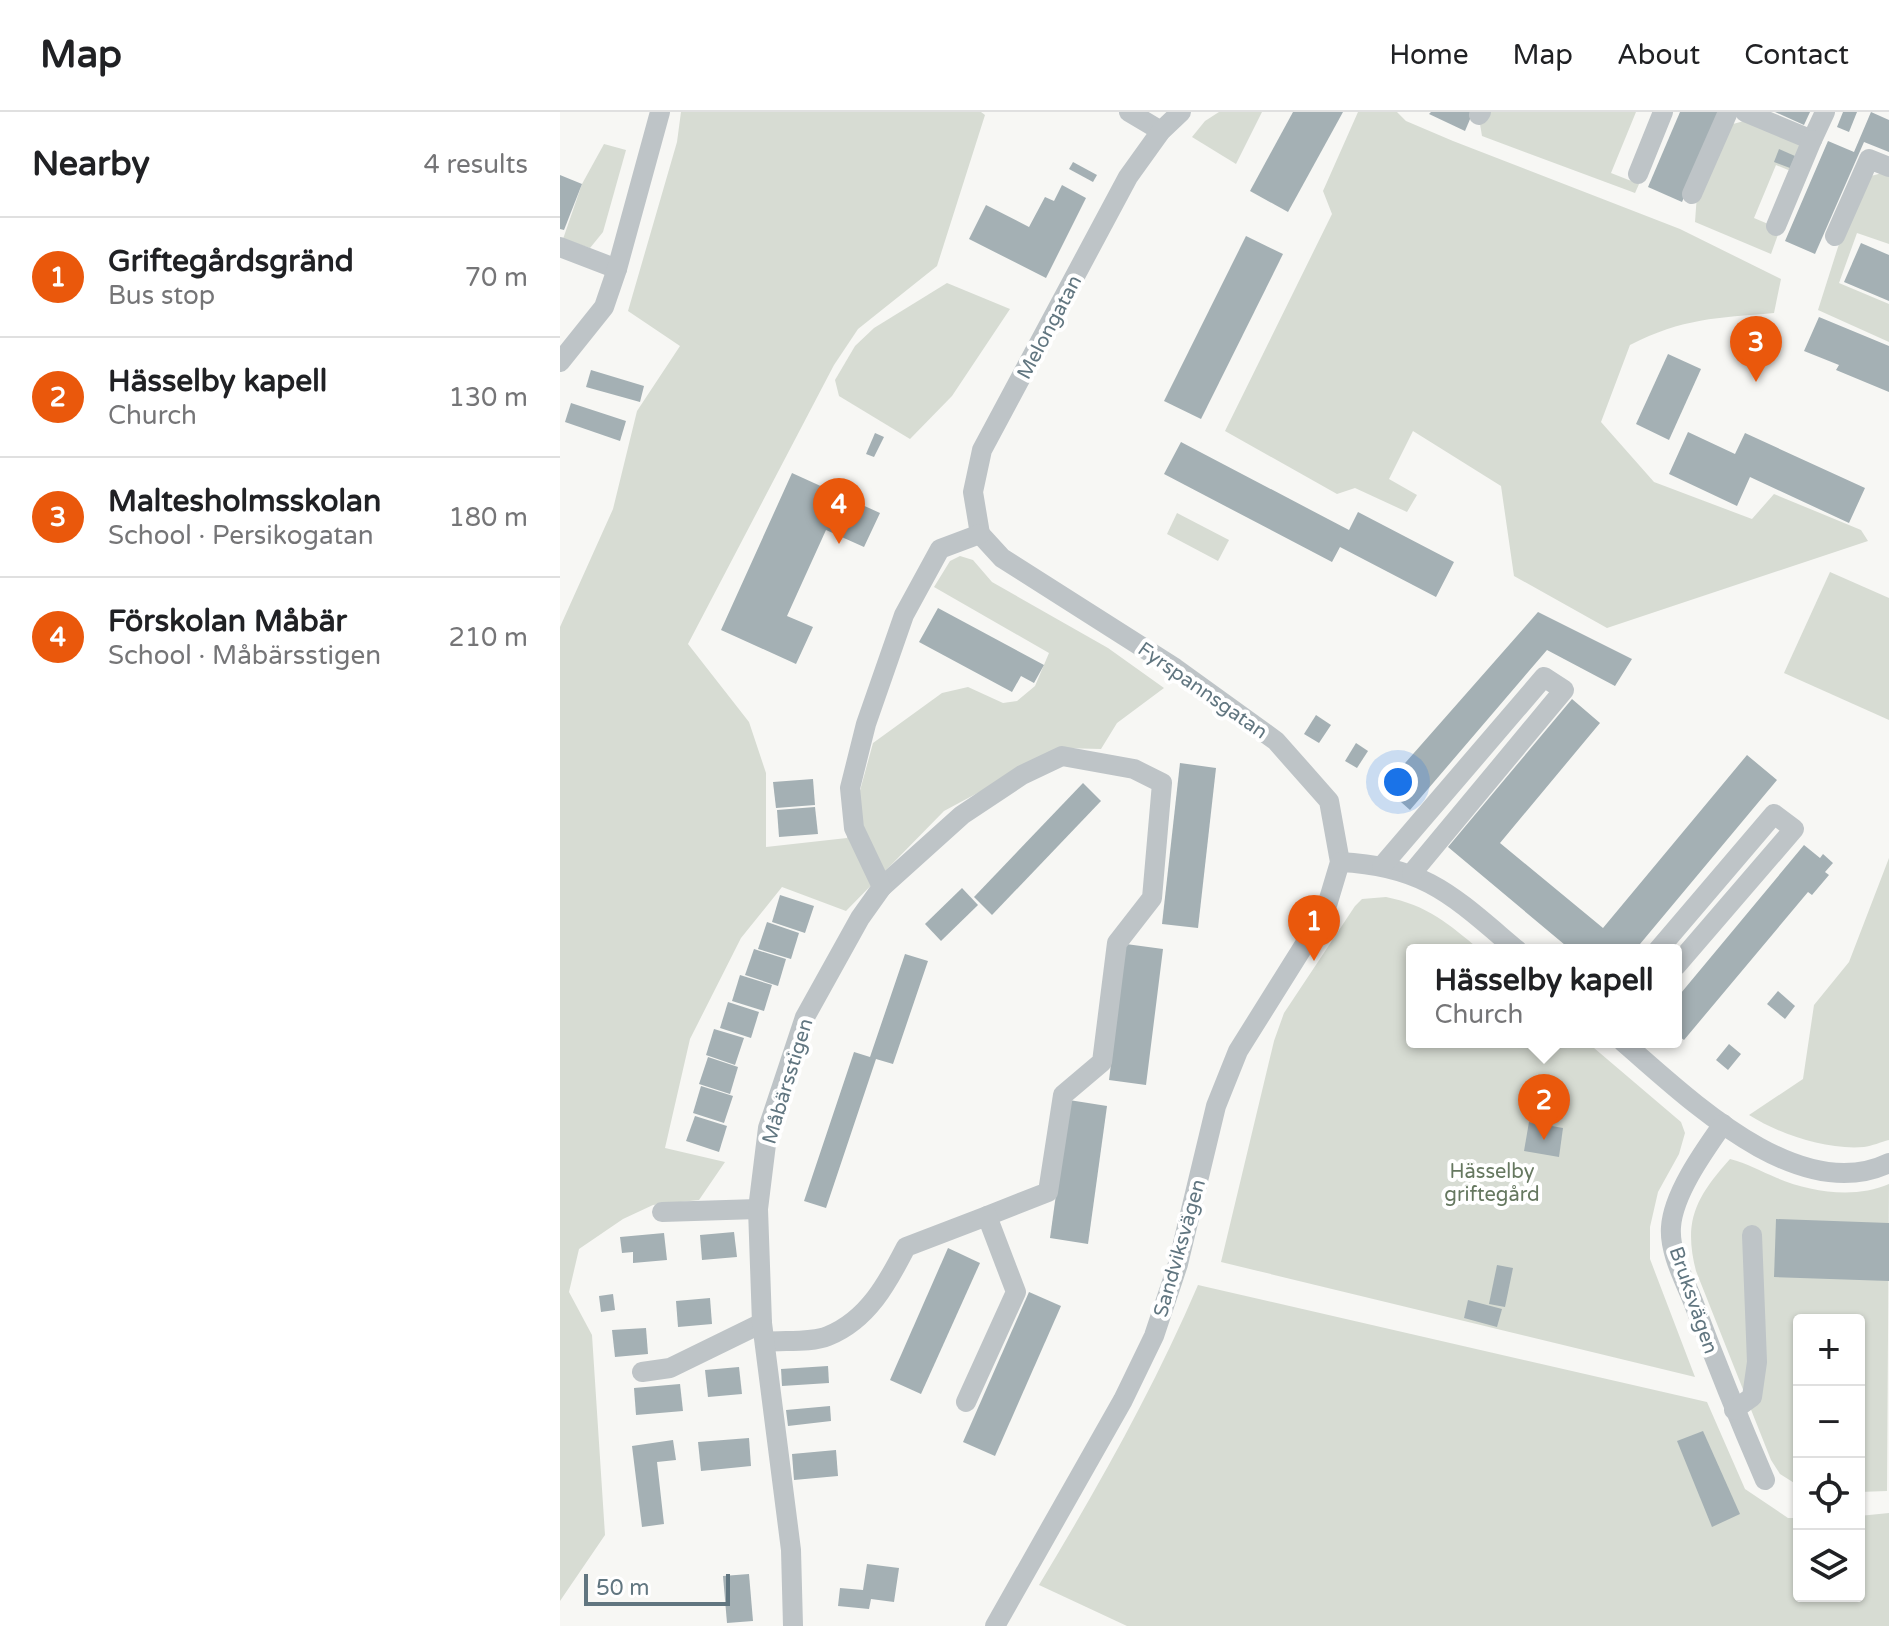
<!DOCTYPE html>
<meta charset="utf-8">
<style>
body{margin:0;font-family:"Varela Round",sans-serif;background:#f2f2f2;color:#202124}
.controls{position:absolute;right:24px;bottom:24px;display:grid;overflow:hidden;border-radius:8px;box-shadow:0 2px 6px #0004}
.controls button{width:72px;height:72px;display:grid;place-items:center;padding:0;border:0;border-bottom:2px solid #e0e0e0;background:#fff;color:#202124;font:40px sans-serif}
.scale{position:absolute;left:24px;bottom:20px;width:146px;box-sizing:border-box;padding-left:8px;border:4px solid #617680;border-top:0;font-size:22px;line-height:28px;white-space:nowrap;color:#617680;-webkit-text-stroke:6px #fff;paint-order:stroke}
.you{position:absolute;left:838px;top:670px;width:28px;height:28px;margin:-20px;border:6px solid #fff;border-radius:50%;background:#1a73e8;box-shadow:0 0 0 12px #1a73e833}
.badge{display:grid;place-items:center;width:52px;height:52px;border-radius:50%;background:#ea580c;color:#fff;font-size:26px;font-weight:700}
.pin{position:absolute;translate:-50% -66px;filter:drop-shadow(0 2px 4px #0008)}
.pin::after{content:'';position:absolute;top:42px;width:28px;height:24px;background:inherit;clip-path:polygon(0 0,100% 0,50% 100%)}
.popup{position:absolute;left:846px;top:832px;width:276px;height:104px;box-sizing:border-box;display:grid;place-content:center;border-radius:8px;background:#fff;filter:drop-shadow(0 2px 6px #0005);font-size:26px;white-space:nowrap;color:#757577}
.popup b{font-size:30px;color:#202124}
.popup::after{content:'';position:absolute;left:50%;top:100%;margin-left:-16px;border:16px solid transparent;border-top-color:#fff}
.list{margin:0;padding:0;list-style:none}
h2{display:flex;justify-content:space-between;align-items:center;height:104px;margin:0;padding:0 32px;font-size:34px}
h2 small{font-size:26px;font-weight:400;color:#757577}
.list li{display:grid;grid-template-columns:52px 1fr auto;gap:24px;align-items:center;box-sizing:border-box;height:120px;padding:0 32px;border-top:2px solid #e0e0e0}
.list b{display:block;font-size:30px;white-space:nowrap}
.list p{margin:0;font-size:26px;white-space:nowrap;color:#757577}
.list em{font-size:26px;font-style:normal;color:#757577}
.icon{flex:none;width:44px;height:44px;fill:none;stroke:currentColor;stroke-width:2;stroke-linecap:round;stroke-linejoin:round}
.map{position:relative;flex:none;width:1329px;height:1514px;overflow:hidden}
header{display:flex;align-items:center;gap:48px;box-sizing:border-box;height:112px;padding:0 40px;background:#fff;border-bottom:2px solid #e0e0e0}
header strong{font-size:38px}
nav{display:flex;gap:44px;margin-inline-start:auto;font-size:28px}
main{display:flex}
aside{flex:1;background:#fff}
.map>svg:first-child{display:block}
</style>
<header>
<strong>Map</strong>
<nav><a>Home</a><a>Map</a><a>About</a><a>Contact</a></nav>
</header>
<main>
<aside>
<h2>Nearby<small>4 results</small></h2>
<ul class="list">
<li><span class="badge">1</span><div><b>Griftegårdsgränd</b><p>Bus stop</p></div><em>70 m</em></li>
<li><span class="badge">2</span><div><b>Hässelby kapell</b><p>Church</p></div><em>130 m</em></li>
<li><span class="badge">3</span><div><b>Maltesholmsskolan</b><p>School · Persikogatan</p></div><em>180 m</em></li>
<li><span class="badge">4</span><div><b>Förskolan Måbär</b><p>School · Måbärsstigen</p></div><em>210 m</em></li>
</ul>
</aside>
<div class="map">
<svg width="1329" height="1514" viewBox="0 0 1329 1514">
<rect width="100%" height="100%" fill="#f7f7f4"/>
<g fill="#d7dcd3">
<path d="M 121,0 L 421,0 L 425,3 L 377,154 L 298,217 L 274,253 L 128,532 L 189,610 L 206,661 L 206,735 L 287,726 L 313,631 L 382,581 L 408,575 L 443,591 L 457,589 L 475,574 L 489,541 L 374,475 L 390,449 L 400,444 L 413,448 L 432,470 L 548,536 L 604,576 L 557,611 L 541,637 L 501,636 L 384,699 L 286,799 L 222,775 L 181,826 L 130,927 L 105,1036 L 165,1050 L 139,1088 L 93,1093 L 63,1107 L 19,1137 L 9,1180 L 32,1223 L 45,1423 L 0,1489 L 0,515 L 53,397 L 77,299 L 120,234 L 68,199 L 117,30 Z"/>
<path d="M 659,0 L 702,0 L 676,52 L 632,25 L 645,9 Z"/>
<path d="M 798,0 L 837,0 L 846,9 L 893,29 L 1120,117 L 1221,167 L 1214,201 C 1157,206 1123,206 1070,233 L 1041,310 L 1094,370 L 1192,407 L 1214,382 L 1301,418 L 1308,429 L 1047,516 L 954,464 L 941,374 L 853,319 L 829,367 L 857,383 L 847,400 L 795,376 L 777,382 L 665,319 L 772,102 L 763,79 Z"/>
<path d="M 925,0 L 1076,0 L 1051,61 L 1079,72 L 1075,81 L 922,24 L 920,12 Z"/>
<path d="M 1188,8 L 1238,30 L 1241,41 L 1233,60 L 1216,53 L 1194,106 L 1220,117 L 1211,142 L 1135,110 L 1137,82 L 1169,13 Z"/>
<path d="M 44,32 L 66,38 L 43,120 L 30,136 L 3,127 L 22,72 Z"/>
<path d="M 1326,60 L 1329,61 L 1329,132 L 1297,121 L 1279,171 L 1329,192 L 1329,230 L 1258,198 L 1278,135 L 1303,72 L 1311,64 Z"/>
<path d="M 387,171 L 450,197 L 392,284 L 350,327 L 279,284 L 275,268 L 295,234 L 314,216 Z"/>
<path d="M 617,401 L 669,428 L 658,449 L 607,422 Z"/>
<path d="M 1270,460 L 1329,486 L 1329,608 L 1224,561 Z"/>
<path d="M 1329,746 L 1329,1028 C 1321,1030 1312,1034 1304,1035 C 1266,1038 1221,1023 1189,1003 L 1243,967 L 1254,893 L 1289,850 Z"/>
<path d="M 826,785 C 867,793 889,812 920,838 L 852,838 L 852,930 L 1027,930 L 1121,1010 L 1125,1021 L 1119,1042 L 1098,1080 L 1090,1115 L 1090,1147 L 1135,1265 L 661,1150 L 714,929 L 724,901 L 795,794 L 802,787 Z"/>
<path d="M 1170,1047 C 1187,1051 1200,1059 1217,1066 C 1250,1080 1295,1087 1329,1072 L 1327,1379 L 1299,1380 L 1299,1208 L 1239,1208 L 1239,1374 L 1220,1362 L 1211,1348 L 1136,1159 C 1123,1109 1136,1085 1170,1047 Z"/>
<path d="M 638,1173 L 1147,1290 L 1185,1377 L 1228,1406 L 1239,1406 L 1239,1484 L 1299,1484 L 1299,1404 L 1329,1401 L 1329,1514 L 567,1514 L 479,1473 C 538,1375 593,1278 638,1173 Z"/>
</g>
<g fill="#a4b0b4">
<path d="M 733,0 L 783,0 L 728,100 L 690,79 Z"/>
<path d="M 871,0 L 913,0 L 905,19 L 869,2 Z"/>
<path d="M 1120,0 L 1161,0 L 1122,90 L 1088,75 Z"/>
<path d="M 1215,0 L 1250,0 L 1244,13 Z"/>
<path d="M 1283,0 L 1297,0 L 1289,20 L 1277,15 Z"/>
<path d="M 1311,0 L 1329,8 L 1329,40 L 1304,30 L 1255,142 L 1225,129 L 1268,29 L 1294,40 Z"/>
<path d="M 1219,37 L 1235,44 L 1230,56 L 1214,50 Z"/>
<path d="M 513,50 L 537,63 L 533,70 L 509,57 Z"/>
<path d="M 0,63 L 22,72 L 4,118 L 0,117 Z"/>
<path d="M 502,73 L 526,86 L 486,166 L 409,127 L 426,93 L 469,115 L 485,85 L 494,89 Z"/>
<path d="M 686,124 L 723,142 L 641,307 L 604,289 Z"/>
<path d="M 1301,131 L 1329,143 L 1329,189 L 1284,170 Z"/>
<path d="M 1259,205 L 1329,234 L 1329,280 L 1276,258 L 1279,253 L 1244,239 Z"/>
<path d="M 1108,242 L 1141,257 L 1109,328 L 1076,312 Z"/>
<path d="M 31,258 L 84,274 L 80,290 L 26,275 Z"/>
<path d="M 11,291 L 66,309 L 60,329 L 5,310 Z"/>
<path d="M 1128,320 L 1175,342 L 1185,321 L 1305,376 L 1289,411 L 1190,365 L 1177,394 L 1109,362 Z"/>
<path d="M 315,321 L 324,325 L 314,345 L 306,342 Z"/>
<path d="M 621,330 L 789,418 L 798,400 L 894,450 L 876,485 L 780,435 L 772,450 L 604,362 Z"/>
<path d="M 232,361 L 320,401 L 304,435 L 266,418 L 227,504 L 253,515 L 236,552 L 161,518 Z"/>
<path d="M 378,496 L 484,553 L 474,571 L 461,564 L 452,580 L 359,530 Z"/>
<path d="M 978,500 L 1072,547 L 1055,574 L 987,538 L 850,698 L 824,675 Z"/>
<path d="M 1012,587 L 1040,611 L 940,731 L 1043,816 L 1187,643 L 1217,668 L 1075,838 L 1011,838 L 888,735 Z"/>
<path d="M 756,603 L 771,613 L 759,631 L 744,622 Z"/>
<path d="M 796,631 L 808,639 L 797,656 L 785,649 Z"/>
<path d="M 620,651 L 656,656 L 638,816 L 602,812 Z"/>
<path d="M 253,667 L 255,693 L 216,696 L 213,670 Z"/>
<path d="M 523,671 L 541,689 L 432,803 L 414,785 Z"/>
<path d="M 255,695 L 258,722 L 219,725 L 217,698 Z"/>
<path d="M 1244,733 L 1260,746 L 1263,742 L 1273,751 L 1265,760 L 1269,763 L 1252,783 L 1248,780 L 1124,928 L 1116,922 L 1116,887 Z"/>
<path d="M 402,776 L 418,793 L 381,829 L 365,812 Z"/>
<path d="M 220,783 L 254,794 L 245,821 L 212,810 Z"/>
<path d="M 207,810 L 239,821 L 231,847 L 198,837 Z"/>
<path d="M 566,832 L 603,837 L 586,973 L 549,968 Z"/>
<path d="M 194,837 L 226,847 L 218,874 L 185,863 Z"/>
<path d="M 345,842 L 368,849 L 333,952 L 316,947 L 266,1096 L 244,1089 L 294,940 L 310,945 Z"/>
<path d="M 180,863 L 212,873 L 204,899 L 172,889 Z"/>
<path d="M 1218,879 L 1235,894 L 1225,907 L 1207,892 Z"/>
<path d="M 168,890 L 199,900 L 191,926 L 160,916 Z"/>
<path d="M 154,917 L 184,926 L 175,953 L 146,943 Z"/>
<path d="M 1169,932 L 1181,942 L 1168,958 L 1156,948 Z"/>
<path d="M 148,945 L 178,955 L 170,982 L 139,972 Z"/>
<path d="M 141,974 L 173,984 L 164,1011 L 133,1001 Z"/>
<path d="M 509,988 L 547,994 L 528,1132 L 490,1126 Z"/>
<path d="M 135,1004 L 167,1014 L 159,1040 L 126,1029 Z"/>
<path d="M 969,1010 L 1003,1016 L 999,1045 L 964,1039 Z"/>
<path d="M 1216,1107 L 1329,1111 L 1329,1169 L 1214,1165 Z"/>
<path d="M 174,1120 L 177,1145 L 142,1148 L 140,1123 Z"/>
<path d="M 104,1121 L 107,1148 L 73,1151 L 73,1140 L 62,1141 L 60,1125 Z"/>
<path d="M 388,1136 L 420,1151 L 361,1282 L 330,1268 Z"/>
<path d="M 937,1153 L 953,1156 L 945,1195 L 929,1192 Z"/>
<path d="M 469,1180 L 501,1194 L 435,1344 L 403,1330 Z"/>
<path d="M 53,1182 L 55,1198 L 41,1200 L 39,1184 Z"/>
<path d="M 150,1186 L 152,1212 L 118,1215 L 116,1189 Z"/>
<path d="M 908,1188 L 942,1197 L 937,1215 L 904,1206 Z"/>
<path d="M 86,1216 L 88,1242 L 55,1245 L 52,1218 Z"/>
<path d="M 268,1254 L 269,1271 L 222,1274 L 221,1257 Z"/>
<path d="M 179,1255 L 182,1282 L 148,1285 L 145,1258 Z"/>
<path d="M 120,1272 L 123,1299 L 76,1303 L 74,1276 Z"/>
<path d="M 270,1294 L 271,1309 L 228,1314 L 226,1298 Z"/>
<path d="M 1143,1319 L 1180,1402 L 1152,1415 L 1117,1329 Z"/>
<path d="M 189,1326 L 191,1354 L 141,1359 L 138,1330 Z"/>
<path d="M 113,1328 L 116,1348 L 97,1350 L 104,1412 L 82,1415 L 72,1334 Z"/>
<path d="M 276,1338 L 278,1364 L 234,1368 L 232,1342 Z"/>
<path d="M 307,1452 L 339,1456 L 334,1490 L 311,1487 L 309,1497 L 278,1494 L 280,1476 L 303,1478 Z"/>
<path d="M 189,1462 L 193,1509 L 167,1511 L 163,1464 Z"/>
<path d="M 45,1464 L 57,1473 L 47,1485 L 35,1476 Z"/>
</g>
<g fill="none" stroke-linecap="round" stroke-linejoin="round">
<g stroke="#bec4c7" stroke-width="20">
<path d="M 569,0 L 601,19"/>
<path d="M 1185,0 L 1252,28 L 1265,0"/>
<path d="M 919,3 L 921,0"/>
<path d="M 1078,62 L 1103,0"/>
<path d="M 1132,82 L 1168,0"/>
<path d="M 1216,114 L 1252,28"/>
<path d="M 1275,124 L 1309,47 L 1329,55"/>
<path d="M 0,135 L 57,157"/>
<path d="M 0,250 L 44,195 L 57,157 L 100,0"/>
<path d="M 420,422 L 442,446 L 615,556 L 716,629 L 769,689 L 780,750 L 765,800 L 678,939 L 656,994 L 618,1152 L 594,1224 L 563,1288 L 435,1514"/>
<path d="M 420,422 L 413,380 L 422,338 L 568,65 L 601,19 L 621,0"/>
<path d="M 780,750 C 866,754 894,785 957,838"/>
<path d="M 822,754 L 984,565 L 1004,578 L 852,761"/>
<path d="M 322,775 L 402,703 L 462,663 L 502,644 L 574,657 L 602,671 L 592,786 L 557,831 L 542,950 L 503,983 L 488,1080 L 427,1104"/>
<path d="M 1098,838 L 1214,702 L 1234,717 L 1116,854"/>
<path d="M 1063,930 C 1127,985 1238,1095 1329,1051"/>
<path d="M 1163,1012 C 1144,1039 1113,1082 1111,1115 C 1109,1140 1125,1169 1134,1192 C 1156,1251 1180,1310 1205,1368"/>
<path d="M 102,1100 L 198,1097"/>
<path d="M 205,1230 C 224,1228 251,1231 268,1224 C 308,1208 328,1170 346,1135 L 427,1104 L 456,1180 L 406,1290"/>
<path d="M 82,1260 L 110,1256 L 202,1211"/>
<path d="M 1174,1298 L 1192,1285 L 1197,1250 L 1192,1123"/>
<path d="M 233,1514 L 231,1438 L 202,1211 L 198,1097 L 208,1016 L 245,905 L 300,806 L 322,775 L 294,716 L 290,676 L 306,612 L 344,503 L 380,437 L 420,422"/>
</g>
</g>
<g text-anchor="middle" stroke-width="8" stroke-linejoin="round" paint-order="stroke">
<g font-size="20" fill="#617680" stroke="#fff">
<text transform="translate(489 215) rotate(-62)" y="7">Melongatan</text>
<text transform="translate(643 578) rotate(35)" y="7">Fyrspannsgatan</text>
<text transform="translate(227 969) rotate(-73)" y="7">Måbärsstigen</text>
<text transform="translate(619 1136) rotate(-74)" y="7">Sandviksvägen</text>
<text transform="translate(1134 1188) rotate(71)" y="7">Bruksvägen</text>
</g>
<g font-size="20" fill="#667860" stroke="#fff">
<text x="932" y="1066">Hässelby<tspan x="932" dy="23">griftegård</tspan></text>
</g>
</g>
</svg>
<div class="controls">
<button>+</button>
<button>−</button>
<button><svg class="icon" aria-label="locate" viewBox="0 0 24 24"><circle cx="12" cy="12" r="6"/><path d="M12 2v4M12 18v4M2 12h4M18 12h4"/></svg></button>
<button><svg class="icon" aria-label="layers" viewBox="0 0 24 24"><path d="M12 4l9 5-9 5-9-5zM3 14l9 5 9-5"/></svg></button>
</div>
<div class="scale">50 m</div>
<div class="you"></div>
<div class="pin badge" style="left:754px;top:849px">1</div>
<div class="pin badge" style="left:984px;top:1028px">2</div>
<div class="popup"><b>Hässelby kapell</b>Church</div>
<div class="pin badge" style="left:1196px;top:270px">3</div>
<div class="pin badge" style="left:279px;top:432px">4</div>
</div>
</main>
